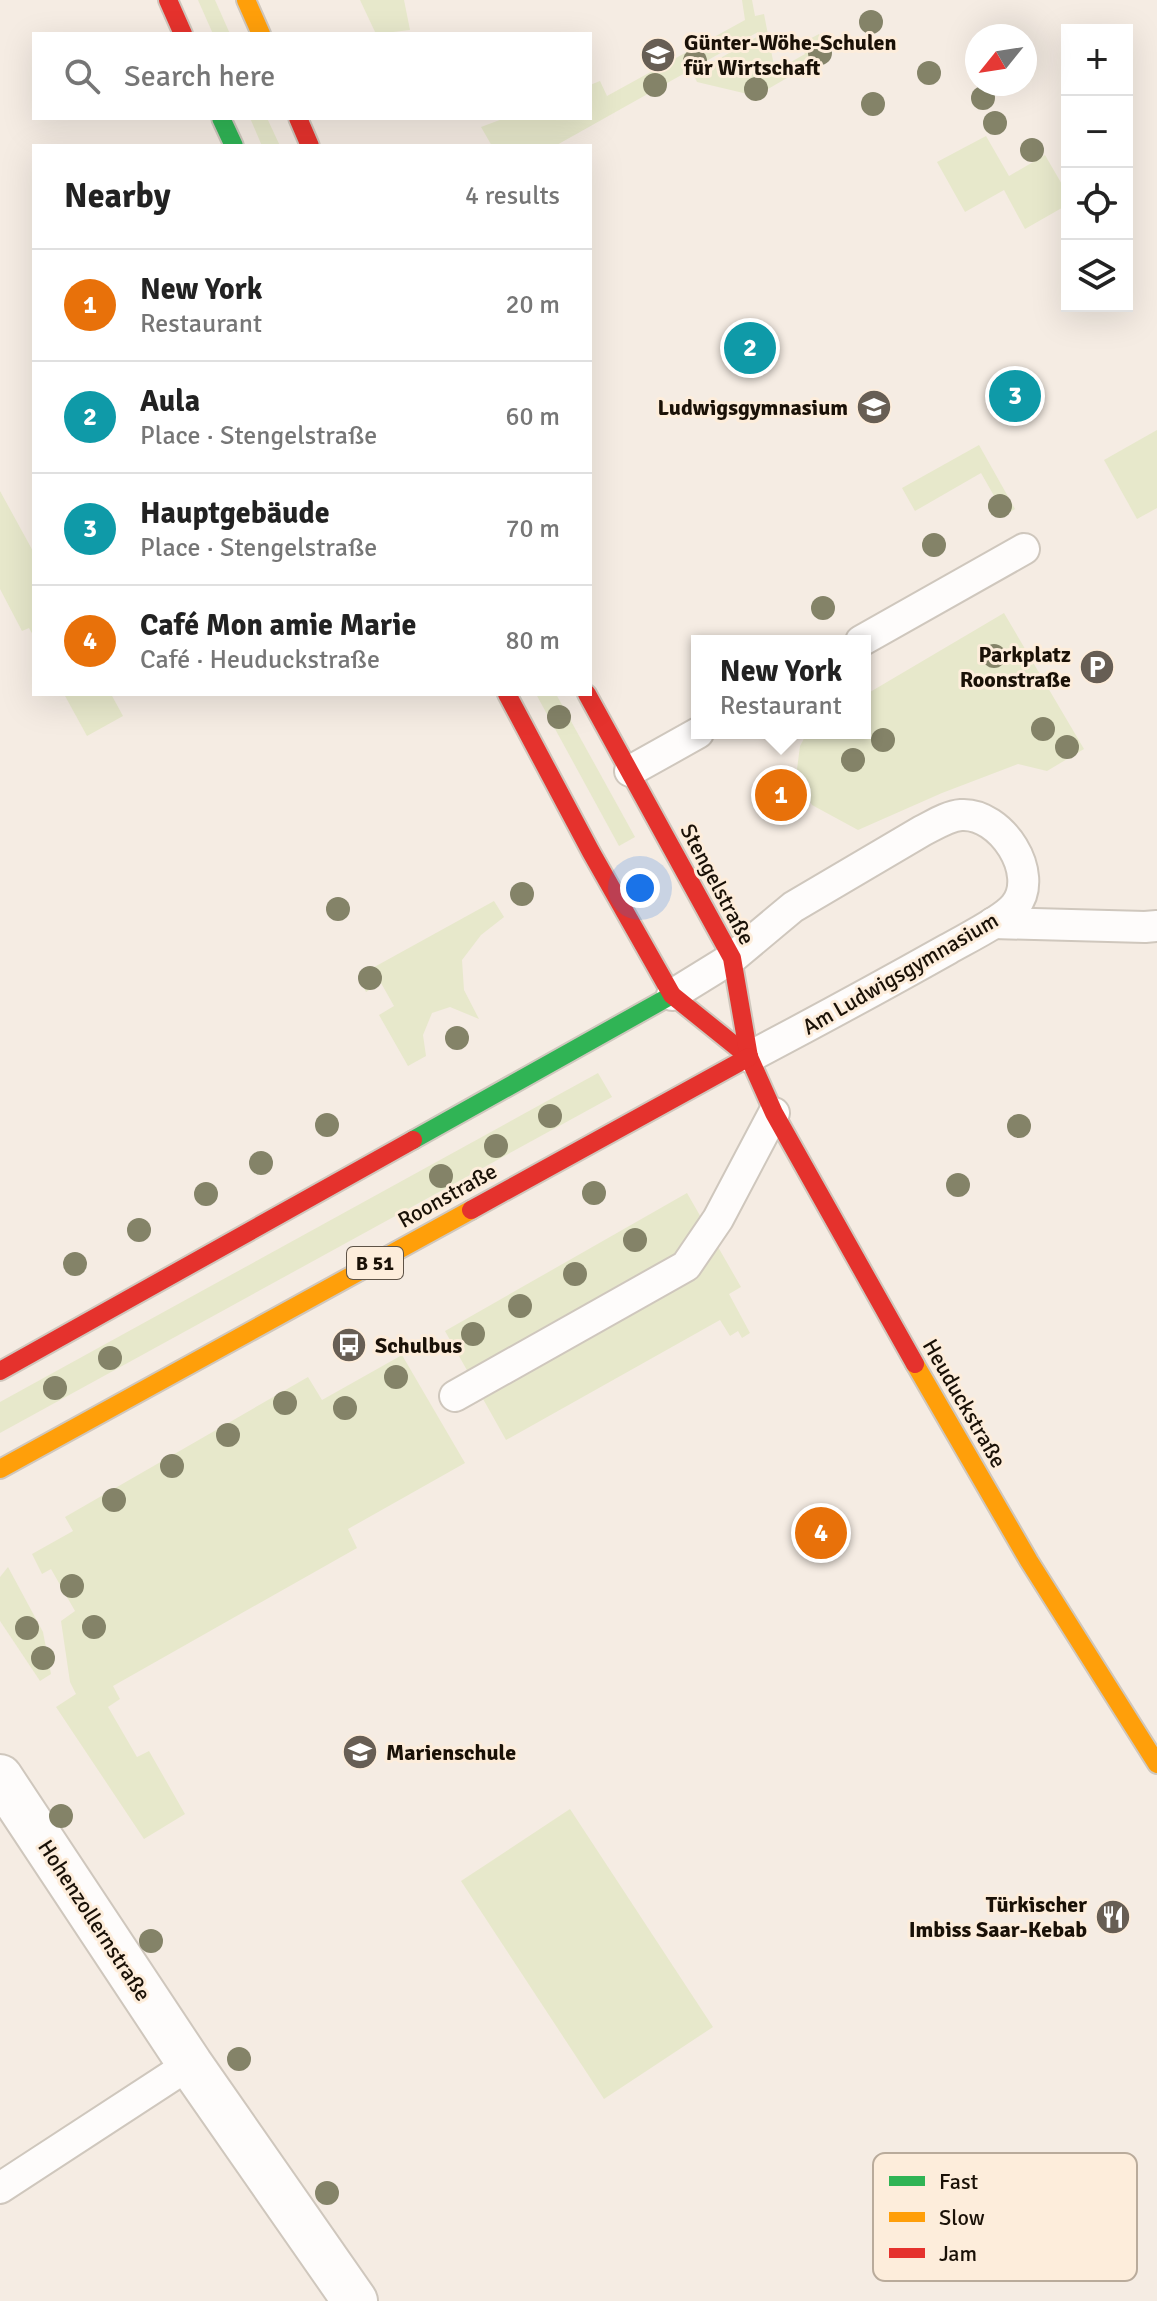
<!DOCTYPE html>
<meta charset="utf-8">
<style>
body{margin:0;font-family:Signika,sans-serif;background:#f2f2f2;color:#222}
.controls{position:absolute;right:24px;top:24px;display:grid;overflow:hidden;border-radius:0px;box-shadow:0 8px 32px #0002}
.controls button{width:72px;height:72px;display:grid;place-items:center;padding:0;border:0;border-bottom:2px solid #e0e0e0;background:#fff;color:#222;font:40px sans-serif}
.compass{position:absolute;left:965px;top:24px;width:72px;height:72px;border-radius:50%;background:#fff;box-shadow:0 8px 32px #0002;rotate:240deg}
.you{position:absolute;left:640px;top:888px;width:28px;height:28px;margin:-20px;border:6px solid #fff;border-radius:50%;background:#1a73e8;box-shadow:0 0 0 12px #1a73e833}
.badge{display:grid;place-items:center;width:52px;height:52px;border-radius:50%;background:#675e54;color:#fff;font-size:26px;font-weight:700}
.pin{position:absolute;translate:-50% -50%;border:4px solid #fff;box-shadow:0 2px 8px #0006}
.popup{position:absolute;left:691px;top:635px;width:180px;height:104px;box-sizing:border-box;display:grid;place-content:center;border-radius:0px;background:#fff;filter:drop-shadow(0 2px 6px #0005);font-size:26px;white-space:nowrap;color:#767676}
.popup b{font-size:30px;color:#222}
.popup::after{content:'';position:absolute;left:50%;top:100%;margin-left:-16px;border:16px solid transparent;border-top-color:#fff}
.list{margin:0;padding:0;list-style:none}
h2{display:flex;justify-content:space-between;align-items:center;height:104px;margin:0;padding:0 32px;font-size:34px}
h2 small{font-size:26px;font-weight:400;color:#767676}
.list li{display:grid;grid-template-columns:52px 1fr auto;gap:24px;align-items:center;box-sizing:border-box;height:112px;padding:0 32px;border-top:2px solid #e0e0e0}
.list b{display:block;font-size:30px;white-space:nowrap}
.list p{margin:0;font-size:26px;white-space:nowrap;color:#767676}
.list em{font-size:26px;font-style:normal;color:#767676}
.icon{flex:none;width:44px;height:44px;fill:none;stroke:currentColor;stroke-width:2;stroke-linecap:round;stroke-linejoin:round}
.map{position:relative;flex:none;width:1157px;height:2301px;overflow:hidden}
.search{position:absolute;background:#fff;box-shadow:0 8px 32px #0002;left:32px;top:32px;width:560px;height:88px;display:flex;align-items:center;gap:20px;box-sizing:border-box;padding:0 28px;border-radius:0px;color:#767676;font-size:30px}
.panel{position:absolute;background:#fff;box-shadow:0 8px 32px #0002;left:32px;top:144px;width:560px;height:552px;border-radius:0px}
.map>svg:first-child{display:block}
</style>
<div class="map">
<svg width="1157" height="2301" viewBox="0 0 1157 2301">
<rect width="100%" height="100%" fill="#f5ece3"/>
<g fill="#e7e8cb">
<path d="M 198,0 L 215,0 L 230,34 L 213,34 Z"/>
<path d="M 360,0 L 404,0 L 410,30 L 376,34 Z"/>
<path d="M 742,0 L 752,0 L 755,16 L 764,14 L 775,71 L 805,54 L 800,44 L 819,34 L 830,53 L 756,96 L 697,82 L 693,74 L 760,35 L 758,32 L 555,146 L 492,146 L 481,127 L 505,118 L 590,118 L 590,85 L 600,81 L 607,96 L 745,20 Z"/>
<path d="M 250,118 L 267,118 L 280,146 L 262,146 Z"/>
<path d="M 986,136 L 1009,176 L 1045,155 L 1067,193 L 1067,205 L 1025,229 L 1004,190 L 965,212 L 937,162 Z"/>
<path d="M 1157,430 L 1157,508 L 1137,519 L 1104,460 Z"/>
<path d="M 979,445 L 1015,509 L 1005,515 L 981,473 L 915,511 L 902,488 Z"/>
<path d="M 0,491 L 34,553 L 34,637 L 29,628 L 22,631 L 0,589 Z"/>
<path d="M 1004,613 L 1084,749 L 1047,771 L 1018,764 L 942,793 L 858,830 L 812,805 L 796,777 L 800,746 L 807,733 L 865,733 L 865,695 Z"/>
<path d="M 64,694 L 111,694 L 123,716 L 87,736 Z"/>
<path d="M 536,694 L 556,694 L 635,837 L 619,846 Z"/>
<path d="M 494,901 L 504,917 L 481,935 L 462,960 L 464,990 L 479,1019 L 450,1007 L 432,1013 L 423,1035 L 426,1056 L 408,1066 L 379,1015 L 394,1006 L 381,983 L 366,992 L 358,976 Z"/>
<path d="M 598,1073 L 612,1097 L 0,1433 L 0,1402 Z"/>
<path d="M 687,1193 L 741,1287 L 729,1294 L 750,1333 L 742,1338 L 738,1331 L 730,1336 L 720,1320 L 506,1440 L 445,1331 Z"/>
<path d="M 402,1355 L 465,1463 L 348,1529 L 357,1548 L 113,1686 L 120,1699 L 108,1707 L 137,1757 L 149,1751 L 185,1814 L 144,1839 L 56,1707 L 76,1694 L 70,1682 L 61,1621 L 75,1611 L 51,1569 L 42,1574 L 32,1554 L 73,1531 L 65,1517 L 308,1377 L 322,1400 Z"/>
<path d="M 8,1567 L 43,1632 L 51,1674 L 40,1681 L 0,1621 L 0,1577 Z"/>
<path d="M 570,1809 L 713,2027 L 604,2099 L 461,1881 Z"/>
</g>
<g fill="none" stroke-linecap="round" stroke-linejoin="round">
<g stroke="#cfc7bd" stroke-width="34">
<g id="lane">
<path d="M 861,641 L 1024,549"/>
<path d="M 630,771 L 698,733"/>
<path d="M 993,923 L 1145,927 L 1157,926"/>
<path d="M 672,995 L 732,958 L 793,907 L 922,831 C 934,825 948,816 961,815 C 1001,812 1041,874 1015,906 C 1003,921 965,939 948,949 C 882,986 816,1022 749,1057"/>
<path d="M 455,1396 L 686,1266 L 718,1219 L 774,1113"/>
<path d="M 0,2188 L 190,2064"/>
</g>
</g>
<g stroke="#cfc7bd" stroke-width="48">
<path id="street" d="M 0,1777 L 190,2064 L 355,2301"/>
</g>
<g stroke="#cfc7bd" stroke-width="22">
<g id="fast">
<path d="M 221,118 L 234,146"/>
<path d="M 413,1140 L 672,995"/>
</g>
</g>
<g stroke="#cfc7bd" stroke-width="22">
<g id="slow">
<path d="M 246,0 L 261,34"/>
<path d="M 915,1364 L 1029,1561 L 1157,1764"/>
<path d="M 0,1469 L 471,1210"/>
</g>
</g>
<g stroke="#cfc7bd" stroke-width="22">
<g id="jam">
<path d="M 168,0 L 183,34"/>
<path d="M 298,118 L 310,146"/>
<path d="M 507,694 L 591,852 L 672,995 L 749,1057"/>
<path d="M 587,694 L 732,958 L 749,1057"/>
<path d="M 749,1057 L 774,1113 L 915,1364"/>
<path d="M 471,1210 L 749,1057"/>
<path d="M 0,1371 L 413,1140"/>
</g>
</g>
<use href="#lane" stroke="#fefcfb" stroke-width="30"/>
<use href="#street" stroke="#fefcfb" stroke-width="44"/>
<use href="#fast" stroke="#30b455" stroke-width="18"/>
<use href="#slow" stroke="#ff9f0a" stroke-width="18"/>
<use href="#jam" stroke="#e5322d" stroke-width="18"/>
</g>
<g fill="#848368">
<circle cx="871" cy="22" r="12"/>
<circle cx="820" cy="53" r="12"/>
<circle cx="695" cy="61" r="12"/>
<circle cx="929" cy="73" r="12"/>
<circle cx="655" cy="85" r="12"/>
<circle cx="756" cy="89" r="12"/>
<circle cx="983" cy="98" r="12"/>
<circle cx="873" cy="104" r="12"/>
<circle cx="995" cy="123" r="12"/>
<circle cx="1032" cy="150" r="12"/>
<circle cx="1000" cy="506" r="12"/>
<circle cx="934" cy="545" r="12"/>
<circle cx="823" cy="608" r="12"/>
<circle cx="994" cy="656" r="12"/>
<circle cx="559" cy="717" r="12"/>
<circle cx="1043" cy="729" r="12"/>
<circle cx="883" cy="740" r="12"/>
<circle cx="1067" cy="747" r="12"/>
<circle cx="853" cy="760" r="12"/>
<circle cx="522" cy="894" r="12"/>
<circle cx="338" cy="909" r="12"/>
<circle cx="370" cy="978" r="12"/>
<circle cx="457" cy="1038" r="12"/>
<circle cx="550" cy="1116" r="12"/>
<circle cx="327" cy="1125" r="12"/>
<circle cx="1019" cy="1126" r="12"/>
<circle cx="496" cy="1146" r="12"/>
<circle cx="261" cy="1163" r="12"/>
<circle cx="441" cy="1176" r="12"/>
<circle cx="958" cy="1185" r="12"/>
<circle cx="594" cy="1193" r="12"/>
<circle cx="206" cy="1194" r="12"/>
<circle cx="139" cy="1230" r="12"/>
<circle cx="635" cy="1240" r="12"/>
<circle cx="75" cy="1264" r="12"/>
<circle cx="575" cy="1274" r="12"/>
<circle cx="520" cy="1306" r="12"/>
<circle cx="473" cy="1334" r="12"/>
<circle cx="110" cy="1358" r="12"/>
<circle cx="396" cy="1377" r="12"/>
<circle cx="55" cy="1388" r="12"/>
<circle cx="285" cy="1403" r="12"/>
<circle cx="345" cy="1408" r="12"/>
<circle cx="228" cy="1435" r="12"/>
<circle cx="172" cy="1466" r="12"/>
<circle cx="114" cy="1500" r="12"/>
<circle cx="72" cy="1586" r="12"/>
<circle cx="94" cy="1627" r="12"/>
<circle cx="27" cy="1628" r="12"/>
<circle cx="43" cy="1658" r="12"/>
<circle cx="61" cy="1816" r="12"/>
<circle cx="151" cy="1941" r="12"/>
<circle cx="239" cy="2059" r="12"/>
<circle cx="327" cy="2193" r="12"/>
</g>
<defs>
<g id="school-disc" transform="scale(1.8)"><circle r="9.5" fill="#675e54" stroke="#fdeddb"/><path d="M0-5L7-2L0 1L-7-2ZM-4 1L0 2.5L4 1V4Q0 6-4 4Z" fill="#fff"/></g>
<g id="parking-disc" transform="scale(1.8)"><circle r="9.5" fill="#675e54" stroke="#fdeddb"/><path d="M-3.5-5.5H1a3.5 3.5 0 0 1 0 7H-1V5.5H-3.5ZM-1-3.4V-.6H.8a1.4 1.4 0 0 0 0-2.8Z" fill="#fff"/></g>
<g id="bus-disc" transform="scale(1.8)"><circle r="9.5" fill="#675e54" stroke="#fdeddb"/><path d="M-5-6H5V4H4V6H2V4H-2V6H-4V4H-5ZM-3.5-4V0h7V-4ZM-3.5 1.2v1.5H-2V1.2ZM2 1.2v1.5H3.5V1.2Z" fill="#fff"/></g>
<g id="restaurant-disc" transform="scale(1.8)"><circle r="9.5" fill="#675e54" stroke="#fdeddb"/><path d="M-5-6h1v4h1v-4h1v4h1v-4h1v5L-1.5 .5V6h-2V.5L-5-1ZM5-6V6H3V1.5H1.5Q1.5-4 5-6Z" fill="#fff"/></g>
</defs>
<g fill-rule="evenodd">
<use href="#school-disc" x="658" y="55"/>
<use href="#school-disc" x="874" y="407"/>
<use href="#parking-disc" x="1097" y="667"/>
<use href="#bus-disc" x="349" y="1345"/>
<use href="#school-disc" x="360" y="1752"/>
<use href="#restaurant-disc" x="1113" y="1917"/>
</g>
<g text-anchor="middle" stroke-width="6" stroke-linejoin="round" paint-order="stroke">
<rect fill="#fdeddb" stroke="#5e5347" stroke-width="2" x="347" y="1247" width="56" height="32" rx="6"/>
<g font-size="20" font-weight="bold" fill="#1a1107">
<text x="375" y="1270">B 51</text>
</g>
<g font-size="22" font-weight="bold" fill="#1a1107" stroke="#fdeddb" text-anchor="start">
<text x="684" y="50">Günter-Wöhe-Schulen<tspan x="684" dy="25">für Wirtschaft</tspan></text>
<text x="848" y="415" text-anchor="end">Ludwigsgymnasium</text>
<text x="1071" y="662" text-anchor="end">Parkplatz<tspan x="1071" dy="25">Roonstraße</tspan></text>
<text x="375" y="1353">Schulbus</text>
<text x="386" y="1760">Marienschule</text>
<text x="1087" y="1912" text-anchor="end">Türkischer<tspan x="1087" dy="25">Imbiss Saar-Kebab</tspan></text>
</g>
<g font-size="22" fill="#1a1107" stroke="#fdeddb">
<text transform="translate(718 884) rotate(62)" y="8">Stengelstraße</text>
<text transform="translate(900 973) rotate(-30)" y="8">Am Ludwigsgymnasium</text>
<text transform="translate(447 1195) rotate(-29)" y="8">Roonstraße</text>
<text transform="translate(965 1403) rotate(60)" y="8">Heuduckstraße</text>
<text transform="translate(95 1920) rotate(57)" y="8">Hohenzollernstraße</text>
</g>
</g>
<rect x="873" y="2153" width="264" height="128" rx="12" fill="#fdeddb" stroke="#b9ab9b" stroke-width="2"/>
<rect x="889" y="2176" width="36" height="10" fill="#30b455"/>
<rect x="889" y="2212" width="36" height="10" fill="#ff9f0a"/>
<rect x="889" y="2248" width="36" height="10" fill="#e5322d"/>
<g font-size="22" fill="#1a1107">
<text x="939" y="2189">Fast</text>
<text x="939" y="2225">Slow</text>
<text x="939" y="2261">Jam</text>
</g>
</svg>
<div class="controls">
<button>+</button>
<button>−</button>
<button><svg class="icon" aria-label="locate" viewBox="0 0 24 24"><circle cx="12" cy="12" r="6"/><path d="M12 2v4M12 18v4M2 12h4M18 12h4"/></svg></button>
<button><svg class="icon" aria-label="layers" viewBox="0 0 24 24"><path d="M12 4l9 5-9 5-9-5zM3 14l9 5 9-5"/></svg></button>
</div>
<svg class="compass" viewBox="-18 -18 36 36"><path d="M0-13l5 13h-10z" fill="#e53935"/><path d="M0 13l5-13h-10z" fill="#767676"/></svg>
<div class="you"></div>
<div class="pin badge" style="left:781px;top:795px;background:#e8710a">1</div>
<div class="popup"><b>New York</b>Restaurant</div>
<div class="pin badge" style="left:750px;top:348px;background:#0f9aa8">2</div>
<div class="pin badge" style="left:1015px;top:396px;background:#0f9aa8">3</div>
<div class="pin badge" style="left:821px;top:1533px;background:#e8710a">4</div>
<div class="search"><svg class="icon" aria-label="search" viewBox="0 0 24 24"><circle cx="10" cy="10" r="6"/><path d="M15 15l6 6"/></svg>Search here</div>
<section class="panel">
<h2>Nearby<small>4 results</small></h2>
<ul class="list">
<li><span class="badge" style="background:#e8710a">1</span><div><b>New York</b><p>Restaurant</p></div><em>20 m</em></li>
<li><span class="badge" style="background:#0f9aa8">2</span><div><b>Aula</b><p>Place · Stengelstraße</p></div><em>60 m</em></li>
<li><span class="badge" style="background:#0f9aa8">3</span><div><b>Hauptgebäude</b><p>Place · Stengelstraße</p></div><em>70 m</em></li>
<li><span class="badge" style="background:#e8710a">4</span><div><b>Café Mon amie Marie</b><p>Café · Heuduckstraße</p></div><em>80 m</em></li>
</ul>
</section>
</div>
